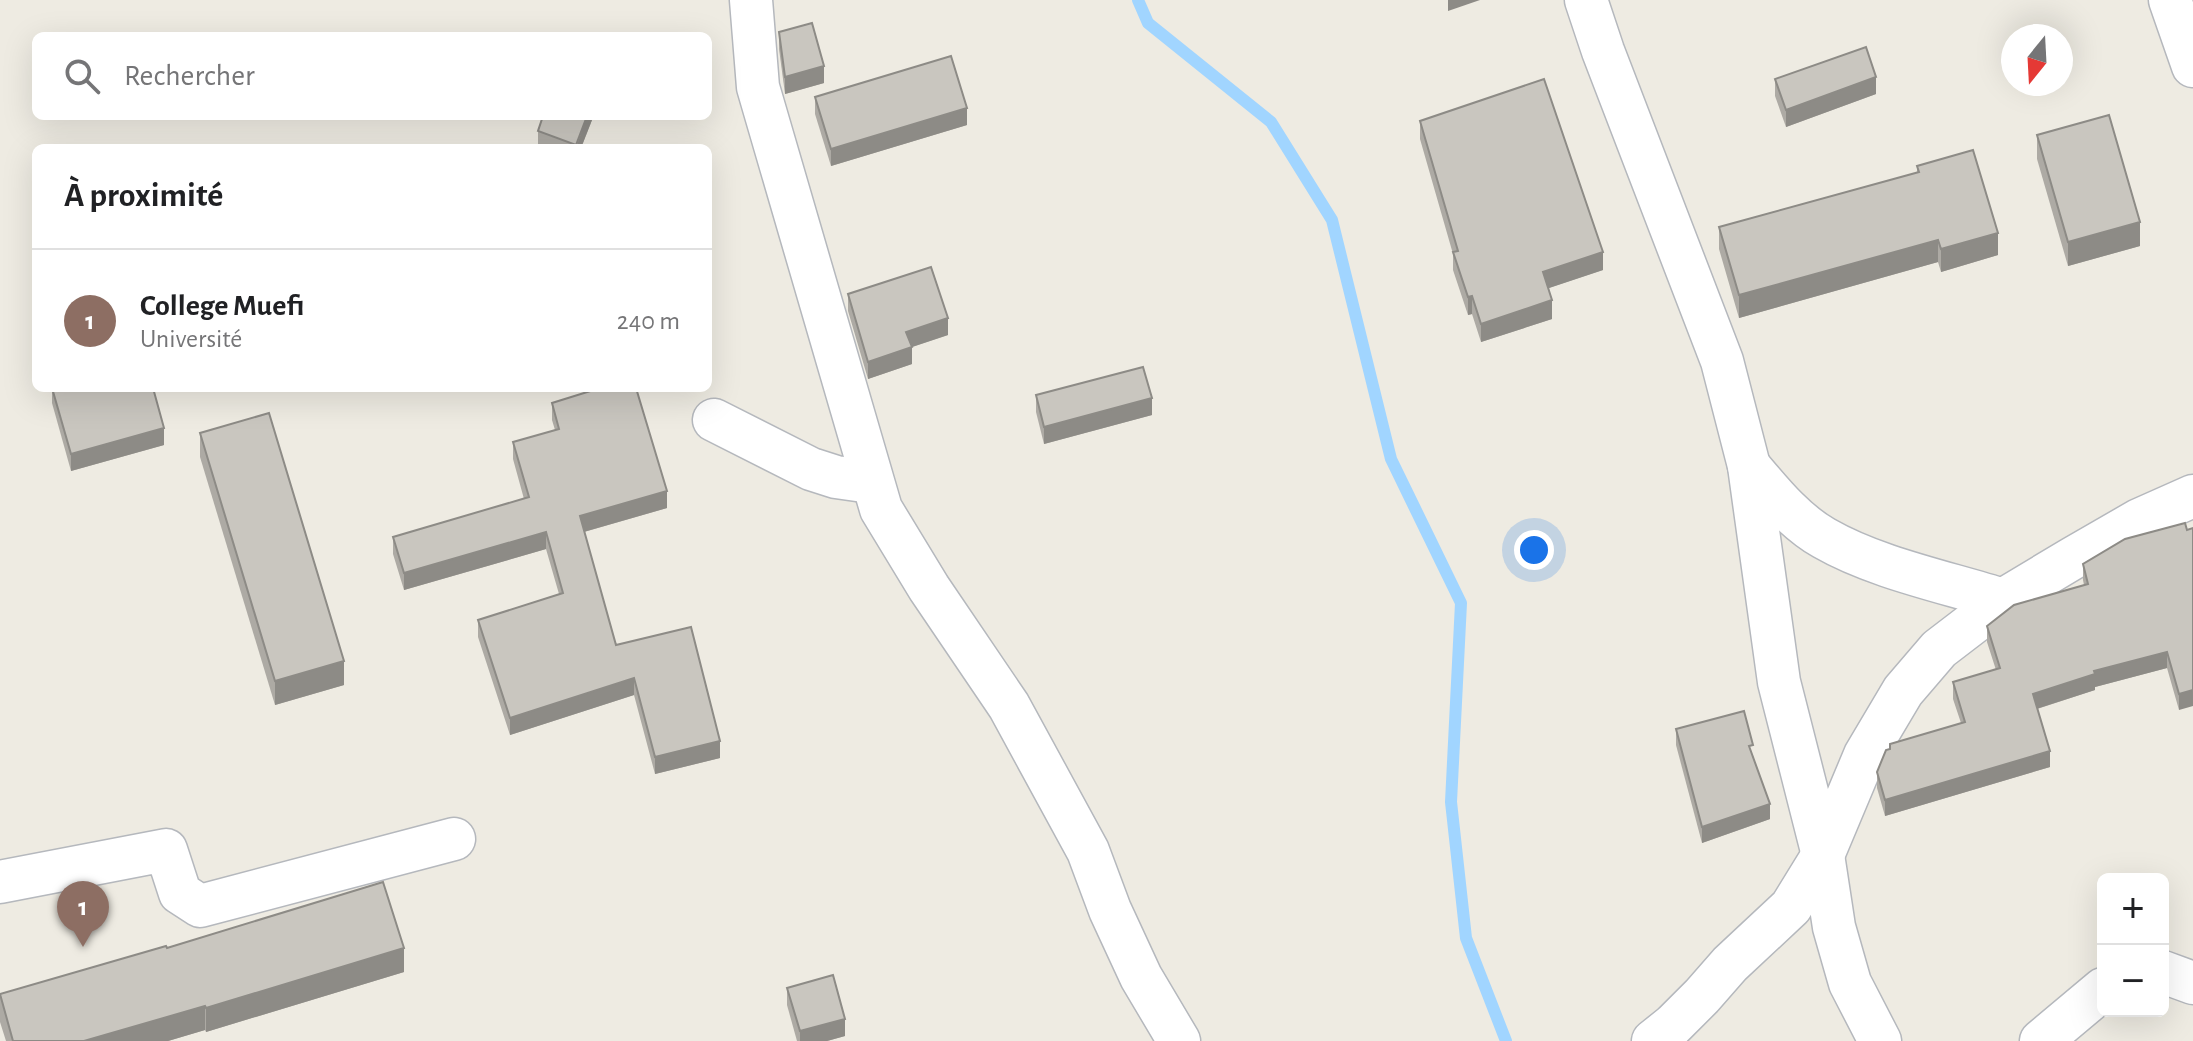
<!DOCTYPE html>
<html lang="fr">
<meta charset="utf-8">
<style>
body{margin:0;font-family:"Alegreya Sans",sans-serif;background:#f2f2f2;color:#202124}
.controls{position:absolute;right:24px;bottom:24px;display:grid;overflow:hidden;border-radius:12px;box-shadow:0 8px 32px #0002}
.controls button{width:72px;height:72px;display:grid;place-items:center;padding:0;border:0;border-bottom:2px solid #e0e0e0;background:#fff;color:#202124;font:40px sans-serif}
.compass{position:absolute;left:2001px;top:24px;width:72px;height:72px;border-radius:50%;background:#fff;box-shadow:0 8px 32px #0002;rotate:198deg}
.you{position:absolute;left:1534px;top:550px;width:28px;height:28px;margin:-20px;border:6px solid #fff;border-radius:50%;background:#1a73e8;box-shadow:0 0 0 12px #1a73e833}
.badge{display:grid;place-items:center;width:52px;height:52px;border-radius:50%;background:#ec3c2a;color:#fff;font-size:26px;font-weight:700}
.pin{position:absolute;translate:-50% -66px;filter:drop-shadow(0 2px 4px #0008)}
.pin::after{content:'';position:absolute;top:42px;width:28px;height:24px;background:inherit;clip-path:polygon(0 0,100% 0,50% 100%)}
.list{margin:0;padding:0;list-style:none}
h2{display:flex;justify-content:space-between;align-items:center;height:104px;margin:0;padding:0 32px;font-size:34px}
h2 small{font-size:26px;font-weight:400;color:#757577}
.list li{display:grid;grid-template-columns:52px 1fr auto;gap:24px;align-items:center;box-sizing:border-box;height:144px;padding:0 32px;border-top:2px solid #e0e0e0}
.list b{display:block;font-size:30px;white-space:nowrap}
.list p{margin:0;font-size:26px;white-space:nowrap;color:#757577}
.list em{font-size:26px;font-style:normal;color:#757577}
.icon{flex:none;width:44px;height:44px;fill:none;stroke:currentColor;stroke-width:2;stroke-linecap:round;stroke-linejoin:round}
.map{position:relative;flex:none;width:2193px;height:1041px;overflow:hidden}
.search{position:absolute;background:#fff;box-shadow:0 8px 32px #0002;left:32px;top:32px;width:680px;height:88px;display:flex;align-items:center;gap:20px;box-sizing:border-box;padding:0 28px;border-radius:12px;color:#757577;font-size:30px}
.panel{position:absolute;background:#fff;box-shadow:0 8px 32px #0002;left:32px;top:144px;width:680px;height:248px;border-radius:12px}
.map>svg:first-child{display:block}
</style>
<div class="map">
<svg width="2193" height="1041" viewBox="0 0 2193 1041">
<rect width="100%" height="100%" fill="#eeebe2"/>
<g fill="none" stroke-linecap="round" stroke-linejoin="round">
<path stroke="#a1d5ff" stroke-width="12" d="M 1138,0 L 1148,23 L 1271,122 L 1332,220 L 1391,459 L 1461,603 L 1451,802 L 1466,938 L 1506,1041"/>
<g stroke="#b5b8bd" stroke-width="45">
<g id="minor">
<path d="M 751,0 L 758,87 L 881,509 L 929,588 L 1009,706 L 1088,851 L 1110,910 L 1141,977 L 1179,1041"/>
<path d="M 1586,0 L 1603,51 L 1722,361 L 1749,466 L 1779,682 L 1823,855 L 1834,927 L 1850,983 L 1880,1041"/>
<path d="M 2170,0 L 2193,66"/>
<path d="M 714,420 L 811,469 L 836,477 L 871,482"/>
<path d="M 1749,466 C 1771,492 1794,521 1824,538 C 1876,568 1946,582 2003,600"/>
<path d="M 0,882 L 166,850 L 180,893 L 200,906 L 454,839"/>
<path d="M 2163,972 L 2193,983"/>
<path d="M 1653,1041 L 1673,1025 L 1702,996 L 1730,964 L 1791,907 L 1823,855 L 1865,755 L 1903,691 L 1939,649 L 2003,600 L 2073,558 L 2139,520 L 2193,496"/>
<path d="M 2041,1041 L 2103,989"/>
</g>
</g>
<use href="#minor" stroke="#fff" stroke-width="42"/>
</g>
<g fill="#adaaa4">
<path d="M 779,32 L 824,83 L 785,94 L 779,49 Z"/>
<path d="M 1775,79 L 1876,94 L 1786,127 L 1775,96 Z"/>
<path d="M 815,97 L 967,125 L 831,166 L 815,114 Z"/>
<path d="M 592,116 L 592,120 L 581,148 L 538,148 L 538,131 Z"/>
<path d="M 1420,121 L 1603,270 L 1549,288 L 1552,319 L 1481,342 L 1472,314 L 1468,315 L 1453,270 L 1453,254 L 1420,139 Z"/>
<path d="M 2037,135 L 2140,246 L 2068,266 L 2037,159 Z"/>
<path d="M 1917,166 L 1998,255 L 1941,272 L 1938,262 L 1739,318 L 1719,249 L 1719,227 L 1917,173 Z"/>
<path d="M 848,294 L 948,335 L 912,347 L 912,364 L 868,379 L 848,311 Z"/>
<path d="M 52,388 L 164,445 L 71,471 L 52,403 Z"/>
<path d="M 1036,395 L 1152,415 L 1044,444 L 1036,412 Z"/>
<path d="M 552,403 L 667,508 L 584,532 L 616,645 L 720,758 L 655,774 L 634,695 L 510,735 L 478,637 L 478,620 L 559,594 L 546,549 L 404,590 L 393,554 L 393,537 L 524,499 L 513,459 L 513,442 L 555,430 L 552,420 Z"/>
<path d="M 200,433 L 344,685 L 275,705 L 200,457 Z"/>
<path d="M 2185,523 L 2179,710 L 2167,668 L 2095,687 L 2095,690 L 2037,709 L 2050,767 L 1885,816 L 1877,788 L 1877,772 L 1961,723 L 1953,699 L 1953,682 L 1996,670 L 1987,642 L 1987,626 L 2084,585 L 2083,580 L 2083,564 Z"/>
<path d="M 1676,729 L 1753,758 L 1770,819 L 1702,843 L 1676,745 Z"/>
<path d="M 167,948 L 404,972 L 206,1032 L 205,1030 L 168,1041 L 6,1041 L 0,1022 L 0,994 Z"/>
<path d="M 787,988 L 845,1036 L 827,1041 L 797,1041 L 787,1005 Z"/>
</g>
<g fill="#8d8b86">
<path d="M 1448,0 L 1480,0 L 1448,11 Z"/>
<path d="M 824,66 L 824,83 L 785,94 L 785,77 Z"/>
<path d="M 1876,77 L 1876,94 L 1786,127 L 1786,110 Z"/>
<path d="M 967,108 L 967,125 L 831,166 L 831,149 Z"/>
<path d="M 587,116 L 592,116 L 592,120 L 581,148 L 576,148 Z"/>
<path d="M 2140,222 L 2140,246 L 2068,266 L 2068,242 Z"/>
<path d="M 1998,233 L 1998,255 L 1941,272 L 1941,249 Z"/>
<path d="M 1938,240 L 1938,262 L 1739,318 L 1739,295 Z"/>
<path d="M 1603,252 L 1603,270 L 1543,290 L 1543,272 Z"/>
<path d="M 1472,296 L 1472,314 L 1468,315 L 1468,297 Z"/>
<path d="M 1552,300 L 1552,319 L 1481,342 L 1481,324 Z"/>
<path d="M 948,318 L 948,335 L 912,347 L 912,364 L 868,379 L 868,362 L 906,332 Z"/>
<path d="M 1152,398 L 1152,415 L 1044,444 L 1044,427 Z"/>
<path d="M 164,428 L 164,445 L 71,471 L 71,454 Z"/>
<path d="M 667,491 L 667,508 L 580,533 L 580,516 Z"/>
<path d="M 546,532 L 546,549 L 404,590 L 404,573 Z"/>
<path d="M 2167,652 L 2167,668 L 2095,687 L 2095,690 L 2033,710 L 2033,694 L 2094,671 Z"/>
<path d="M 344,661 L 344,685 L 275,705 L 275,681 Z"/>
<path d="M 634,678 L 634,695 L 510,735 L 510,718 Z"/>
<path d="M 2193,690 L 2193,706 L 2179,710 L 2179,694 Z"/>
<path d="M 720,741 L 720,758 L 655,774 L 655,757 Z"/>
<path d="M 2050,751 L 2050,767 L 1885,816 L 1885,800 Z"/>
<path d="M 1770,804 L 1770,819 L 1702,843 L 1702,827 Z"/>
<path d="M 404,948 L 404,972 L 206,1032 L 206,1008 Z"/>
<path d="M 205,1006 L 205,1030 L 168,1041 L 84,1041 Z"/>
<path d="M 845,1019 L 845,1036 L 827,1041 L 800,1041 L 800,1031 Z"/>
</g>
<g fill="#c9c6bf" stroke="#8d8b86" stroke-width="2">
<path d="M 812,23 L 824,66 L 785,77 L 779,32 Z"/>
<path d="M 1866,47 L 1876,77 L 1786,110 L 1775,79 Z"/>
<path d="M 951,56 L 967,108 L 831,149 L 815,97 Z"/>
<path d="M 1544,79 L 1603,252 L 1543,272 L 1552,300 L 1481,324 L 1472,296 L 1468,297 L 1453,252 L 1458,251 L 1420,121 Z"/>
<path d="M 2109,115 L 2140,222 L 2068,242 L 2037,135 Z"/>
<path d="M 543,116 L 587,116 L 576,145 L 538,131 Z"/>
<path d="M 1973,150 L 1998,233 L 1941,249 L 1938,240 L 1739,295 L 1719,227 L 1919,172 L 1917,166 Z"/>
<path d="M 931,267 L 948,318 L 906,332 L 912,347 L 868,362 L 848,294 Z"/>
<path d="M 1143,367 L 1152,398 L 1044,427 L 1036,395 Z"/>
<path d="M 52,388 L 153,388 L 164,428 L 71,454 Z"/>
<path d="M 600,388 L 636,388 L 667,491 L 580,516 L 616,645 L 691,627 L 720,741 L 655,757 L 634,678 L 510,718 L 478,620 L 563,593 L 546,532 L 404,573 L 393,537 L 529,497 L 513,442 L 559,429 L 552,403 Z"/>
<path d="M 269,413 L 344,661 L 275,681 L 200,433 Z"/>
<path d="M 2185,523 L 2187,530 L 2193,528 L 2193,690 L 2179,694 L 2167,652 L 2094,671 L 2095,674 L 2033,694 L 2050,751 L 1885,800 L 1877,772 L 1886,750 L 1890,749 L 1890,744 L 1965,722 L 1953,682 L 2000,668 L 1987,626 L 2014,605 L 2088,584 L 2083,564 L 2125,539 Z"/>
<path d="M 1744,711 L 1753,745 L 1749,746 L 1770,804 L 1702,827 L 1676,729 Z"/>
<path d="M 383,882 L 404,948 L 206,1008 L 205,1006 L 84,1041 L 13,1041 L 0,994 L 166,946 L 167,948 Z"/>
<path d="M 833,975 L 845,1019 L 800,1031 L 787,988 Z"/>
</g>
</svg>
<div class="controls">
<button>+</button>
<button>−</button>
</div>
<svg class="compass" viewBox="-18 -18 36 36"><path d="M0-13l5 13h-10z" fill="#e53935"/><path d="M0 13l5-13h-10z" fill="#757577"/></svg>
<div class="you"></div>
<div class="pin badge" style="left:83px;top:947px;background:#8d6e63">1</div>
<div class="search"><svg class="icon" aria-label="search" viewBox="0 0 24 24"><circle cx="10" cy="10" r="6"/><path d="M15 15l6 6"/></svg>Rechercher</div>
<section class="panel">
<h2>À proximité<small></small></h2>
<ul class="list">
<li><span class="badge" style="background:#8d6e63">1</span><div><b>College Muefi</b><p>Université</p></div><em>240 m</em></li>
</ul>
</section>
</div>
